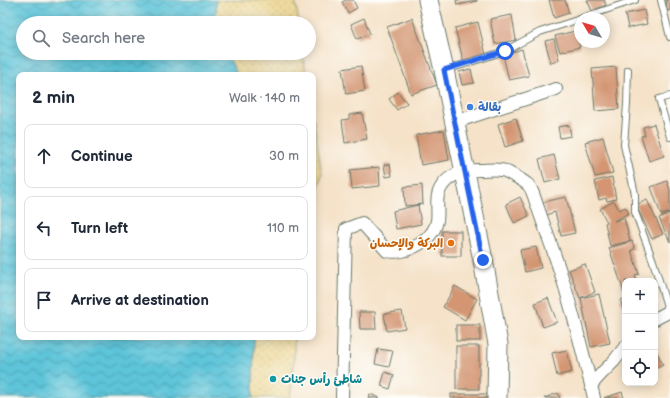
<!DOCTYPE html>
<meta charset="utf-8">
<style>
body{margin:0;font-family:"Balsamiq Sans","Playpen Sans Arabic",sans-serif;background:#f2f2f3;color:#1f2937}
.controls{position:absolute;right:12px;bottom:12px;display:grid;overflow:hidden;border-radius:8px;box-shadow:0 2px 10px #0003}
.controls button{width:36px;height:36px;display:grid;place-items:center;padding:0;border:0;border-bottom:1px solid #e0e1e3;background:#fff;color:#1f2937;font:20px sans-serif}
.compass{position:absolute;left:574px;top:12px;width:36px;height:36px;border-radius:50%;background:#fff;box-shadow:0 2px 10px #0003;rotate:308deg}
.stop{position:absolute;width:12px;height:12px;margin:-9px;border:3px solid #2563eb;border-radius:50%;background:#fff}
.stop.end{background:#2563eb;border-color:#fff;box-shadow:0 1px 4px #0008}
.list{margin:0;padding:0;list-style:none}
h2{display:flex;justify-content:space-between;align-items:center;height:52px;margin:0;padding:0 16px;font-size:17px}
h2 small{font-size:13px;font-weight:400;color:#747a83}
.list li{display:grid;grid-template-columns:26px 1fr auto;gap:12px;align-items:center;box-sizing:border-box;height:64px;margin:0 8px 8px;padding:0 8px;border:1px solid #e0e1e3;border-radius:8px}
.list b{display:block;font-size:15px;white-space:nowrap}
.list em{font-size:13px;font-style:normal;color:#747a83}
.icon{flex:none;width:22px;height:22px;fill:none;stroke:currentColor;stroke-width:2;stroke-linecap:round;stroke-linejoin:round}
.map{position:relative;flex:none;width:670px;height:398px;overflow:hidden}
.search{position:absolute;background:#fff;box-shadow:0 2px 10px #0003;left:16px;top:16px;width:300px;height:44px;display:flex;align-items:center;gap:10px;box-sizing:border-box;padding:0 14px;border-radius:22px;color:#747a83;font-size:15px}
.panel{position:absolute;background:#fff;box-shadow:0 2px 10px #0003;left:16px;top:72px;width:300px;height:268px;border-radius:8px}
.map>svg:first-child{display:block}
</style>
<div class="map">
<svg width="670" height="398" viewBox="0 0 670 398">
<defs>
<pattern id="sand-dots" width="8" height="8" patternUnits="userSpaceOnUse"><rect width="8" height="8" fill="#eeda9e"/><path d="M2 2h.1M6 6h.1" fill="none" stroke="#ccbc89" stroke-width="1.8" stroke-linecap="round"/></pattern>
<pattern id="water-waves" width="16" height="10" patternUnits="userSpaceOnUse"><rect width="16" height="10" fill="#5dc4d9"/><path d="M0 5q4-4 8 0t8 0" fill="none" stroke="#4ca0b1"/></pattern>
</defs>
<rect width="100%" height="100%" fill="#fdfcf7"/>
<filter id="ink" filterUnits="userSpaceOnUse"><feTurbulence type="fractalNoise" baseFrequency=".025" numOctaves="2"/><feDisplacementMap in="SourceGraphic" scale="8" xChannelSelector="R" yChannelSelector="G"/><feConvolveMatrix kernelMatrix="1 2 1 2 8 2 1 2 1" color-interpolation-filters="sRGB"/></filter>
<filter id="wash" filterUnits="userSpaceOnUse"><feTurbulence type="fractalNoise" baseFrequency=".012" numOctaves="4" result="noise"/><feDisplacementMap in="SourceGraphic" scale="16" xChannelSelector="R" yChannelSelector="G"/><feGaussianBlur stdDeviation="0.9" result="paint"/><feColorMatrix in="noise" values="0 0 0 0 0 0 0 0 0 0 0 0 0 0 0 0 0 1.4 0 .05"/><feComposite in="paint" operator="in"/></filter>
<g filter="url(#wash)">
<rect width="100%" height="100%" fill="#f5e2c8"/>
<g fill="url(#sand-dots)" stroke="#868c69">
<path d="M 216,0 L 295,0 L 299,23 L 216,23 Z"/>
<path d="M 227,53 L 303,53 L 306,75 L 237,75 Z"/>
<path d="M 313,118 L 322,174 L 313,210 Z"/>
<path d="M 254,337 L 294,337 L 294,360 L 290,398 L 253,398 Z"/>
</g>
<path fill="url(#water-waves)" stroke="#3e8086" d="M 0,0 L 216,0 L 216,23 L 23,23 L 23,53 L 227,53 L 237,75 L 19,75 L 19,337 L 254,337 L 253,398 L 0,398 Z"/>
<g id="blocks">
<g fill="#d39572">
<path d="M 346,0 L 353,0 L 357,8 L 348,13 L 342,2 Z"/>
<path d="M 456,0 L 477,0 L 477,1 L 457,5 Z"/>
<path d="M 549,0 L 565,0 L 569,13 L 554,18 Z"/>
<path d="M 587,0 L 604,0 L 606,5 L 592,11 Z"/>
<path d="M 666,0 L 670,0 L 670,10 L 667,11 Z"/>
<path d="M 644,10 L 647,24 L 628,28 L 625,14 Z"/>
<path d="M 512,15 L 516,40 L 495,44 L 490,19 Z"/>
<path d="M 364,18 L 370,34 L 357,39 L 351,24 Z"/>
<path d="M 412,18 L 437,85 L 411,94 L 387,27 Z"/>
<path d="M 478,22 L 486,55 L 463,60 L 455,28 Z"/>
<path d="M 575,31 L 580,47 L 560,52 L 555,36 Z"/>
<path d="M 554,39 L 559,60 L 551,63 L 545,41 Z"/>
<path d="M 522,49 L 529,76 L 509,80 L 503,55 Z"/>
<path d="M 361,66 L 365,91 L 346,94 L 342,69 Z"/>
<path d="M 616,67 L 619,109 L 595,111 L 592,69 Z"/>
<path d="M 471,69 L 474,83 L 462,85 L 459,72 Z"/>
<path d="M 398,92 L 407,103 L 397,110 L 389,99 Z"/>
<path d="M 362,113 L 367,139 L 345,143 L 342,120 L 349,119 L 349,115 Z"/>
<path d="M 516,118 L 523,141 L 505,147 L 498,124 Z"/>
<path d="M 654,124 L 664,156 L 649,161 L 641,136 L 645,135 L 643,127 Z"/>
<path d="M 569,125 L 571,136 L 560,138 L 558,127 Z"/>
<path d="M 444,130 L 449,160 L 421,165 L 416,135 Z"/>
<path d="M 603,137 L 613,173 L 595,177 L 585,142 Z"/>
<path d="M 554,155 L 560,179 L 545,183 L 539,159 Z"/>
<path d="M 390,164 L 392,176 L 386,177 L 384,165 Z"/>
<path d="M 379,167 L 380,186 L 352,189 L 350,170 Z"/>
<path d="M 612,177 L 616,199 L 607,201 L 606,198 L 599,200 L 595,181 Z"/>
<path d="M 667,181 L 670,190 L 670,212 L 661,215 L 651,187 Z"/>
<path d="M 422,185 L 423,204 L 405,206 L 404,187 Z"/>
<path d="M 520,197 L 529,216 L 514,223 L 506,204 Z"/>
<path d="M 566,197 L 575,233 L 561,236 L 555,212 L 546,215 L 543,202 Z"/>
<path d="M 647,200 L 663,234 L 652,239 L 636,205 Z"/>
<path d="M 614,201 L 619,210 L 625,207 L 629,213 L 614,221 L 624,218 L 630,241 L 610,246 L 605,223 L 607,222 L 600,209 Z"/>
<path d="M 418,205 L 421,224 L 396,229 L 393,211 Z"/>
<path d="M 670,213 L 670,242 L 659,218 Z"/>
<rect x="442" y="231" width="19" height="25"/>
<path d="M 632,241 L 635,249 L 631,250 L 639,274 L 635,275 L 636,281 L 625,281 L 625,295 L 609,248 Z"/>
<path d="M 536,247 L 541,268 L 525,272 L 520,250 Z"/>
<path d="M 585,264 L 595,292 L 580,298 L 569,270 Z"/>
<path d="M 455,286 L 477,299 L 465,320 L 443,307 Z"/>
<path d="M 599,294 L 610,343 L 591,347 L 581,298 Z"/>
<path d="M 548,298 L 557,322 L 543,327 L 535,303 Z"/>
<path d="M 625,299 L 625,313 L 620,300 Z"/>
<path d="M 402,311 L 405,328 L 387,331 L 384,314 Z"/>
<path d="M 359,312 L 375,312 L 376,329 L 360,329 Z"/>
<rect x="456" y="325" width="24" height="16"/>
<rect x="456" y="346" width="23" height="43"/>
<path d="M 655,348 L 663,365 L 655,369 Z"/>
<path d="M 378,349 L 393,351 L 389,367 L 375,364 Z"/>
<path d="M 567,350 L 572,372 L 557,376 L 552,353 Z"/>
<path d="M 385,372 L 394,375 L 390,389 L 381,386 Z"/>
<path d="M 622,392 L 624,398 L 604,398 Z"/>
<path d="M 558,393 L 560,398 L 544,398 Z"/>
<path d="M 370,394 L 380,398 L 368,398 Z"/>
<rect x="451" y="394" width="36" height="4"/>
</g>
</g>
</g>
<g filter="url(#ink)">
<use href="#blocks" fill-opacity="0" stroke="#6a7768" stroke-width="1"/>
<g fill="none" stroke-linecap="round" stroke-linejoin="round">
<g stroke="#6a7768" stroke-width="8">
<g id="service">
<path d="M 661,0 L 670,37"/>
<path d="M 582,18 L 635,0"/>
<path d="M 446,70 L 505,51 L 540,32 L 580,19"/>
<path d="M 628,70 L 627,104 L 624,145 L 635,194 L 635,212 L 653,261 L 669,313"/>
<path d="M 670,96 L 659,99 L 670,137"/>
</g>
</g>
<g stroke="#6a7768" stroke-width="14">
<g id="minor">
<path d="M 455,122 L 556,89"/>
<path d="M 655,319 L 670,311"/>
<path d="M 591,385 L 603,372 L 614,361 L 625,347"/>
<path d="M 342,398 L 346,229 L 362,223 L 387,251 C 392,252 397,252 402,251 C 417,248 434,237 437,221 C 439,209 434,197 442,186 C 450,174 466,170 480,170 C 486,170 494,169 501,170 C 505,170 524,181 527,184 C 532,187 536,203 538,208 C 548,237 559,265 567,294 C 576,324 583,355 591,385 L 594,398"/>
</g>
</g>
<g stroke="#6a7768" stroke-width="21">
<path id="primary" d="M 428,0 L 444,70 L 483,260 L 498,344 L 497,398"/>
</g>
<use href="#service" stroke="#fff" stroke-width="6"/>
<use href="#minor" stroke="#fff" stroke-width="12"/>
<use href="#primary" stroke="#fff" stroke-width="19"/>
</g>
</g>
<g fill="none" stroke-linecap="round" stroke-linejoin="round" filter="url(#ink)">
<path stroke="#2563eb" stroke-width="5" d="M 483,260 L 444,70 L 505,51"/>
</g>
<circle fill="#3f7fe0" stroke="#fdfcf7" stroke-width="1.5" cx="470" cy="107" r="4"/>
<circle fill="#e8710a" stroke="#fdfcf7" stroke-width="1.5" cx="451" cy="243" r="4"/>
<circle fill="#0f9aa8" stroke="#fdfcf7" stroke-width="1.5" cx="273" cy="379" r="4"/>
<g text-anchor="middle" stroke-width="3" stroke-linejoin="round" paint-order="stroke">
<g font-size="12" font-weight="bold" fill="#366cbe" stroke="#fdfcf7" text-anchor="start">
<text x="478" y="111">بقالة</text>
</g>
<g font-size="12" font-weight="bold" fill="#c56008" stroke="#fdfcf7" text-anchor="end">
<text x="443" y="247">البركة والإحسان</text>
</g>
<g font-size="12" font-weight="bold" fill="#0d838f" stroke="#fdfcf7" text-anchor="start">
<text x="281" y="383">شاطئ رأس جنات</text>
</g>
</g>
</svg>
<div class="controls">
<button>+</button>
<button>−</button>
<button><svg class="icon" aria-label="locate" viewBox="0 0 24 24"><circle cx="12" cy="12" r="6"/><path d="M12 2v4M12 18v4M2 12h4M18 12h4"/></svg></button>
</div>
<svg class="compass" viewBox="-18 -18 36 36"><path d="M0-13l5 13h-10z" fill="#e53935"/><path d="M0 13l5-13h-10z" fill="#747a83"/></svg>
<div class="stop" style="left:505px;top:51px"></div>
<div class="stop end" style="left:483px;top:260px"></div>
<div class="search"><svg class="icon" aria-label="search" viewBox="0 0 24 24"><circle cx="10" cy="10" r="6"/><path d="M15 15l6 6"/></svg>Search here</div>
<section class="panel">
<h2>2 min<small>Walk · 140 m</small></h2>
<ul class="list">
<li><svg class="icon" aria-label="ahead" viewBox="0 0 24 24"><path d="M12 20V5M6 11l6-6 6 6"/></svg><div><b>Continue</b></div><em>30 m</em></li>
<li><svg class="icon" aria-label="left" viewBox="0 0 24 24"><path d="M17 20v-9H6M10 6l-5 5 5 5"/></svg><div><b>Turn left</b></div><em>110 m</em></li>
<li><svg class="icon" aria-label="arrive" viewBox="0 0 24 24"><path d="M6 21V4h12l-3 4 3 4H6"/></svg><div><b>Arrive at destination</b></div></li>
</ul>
</section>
</div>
